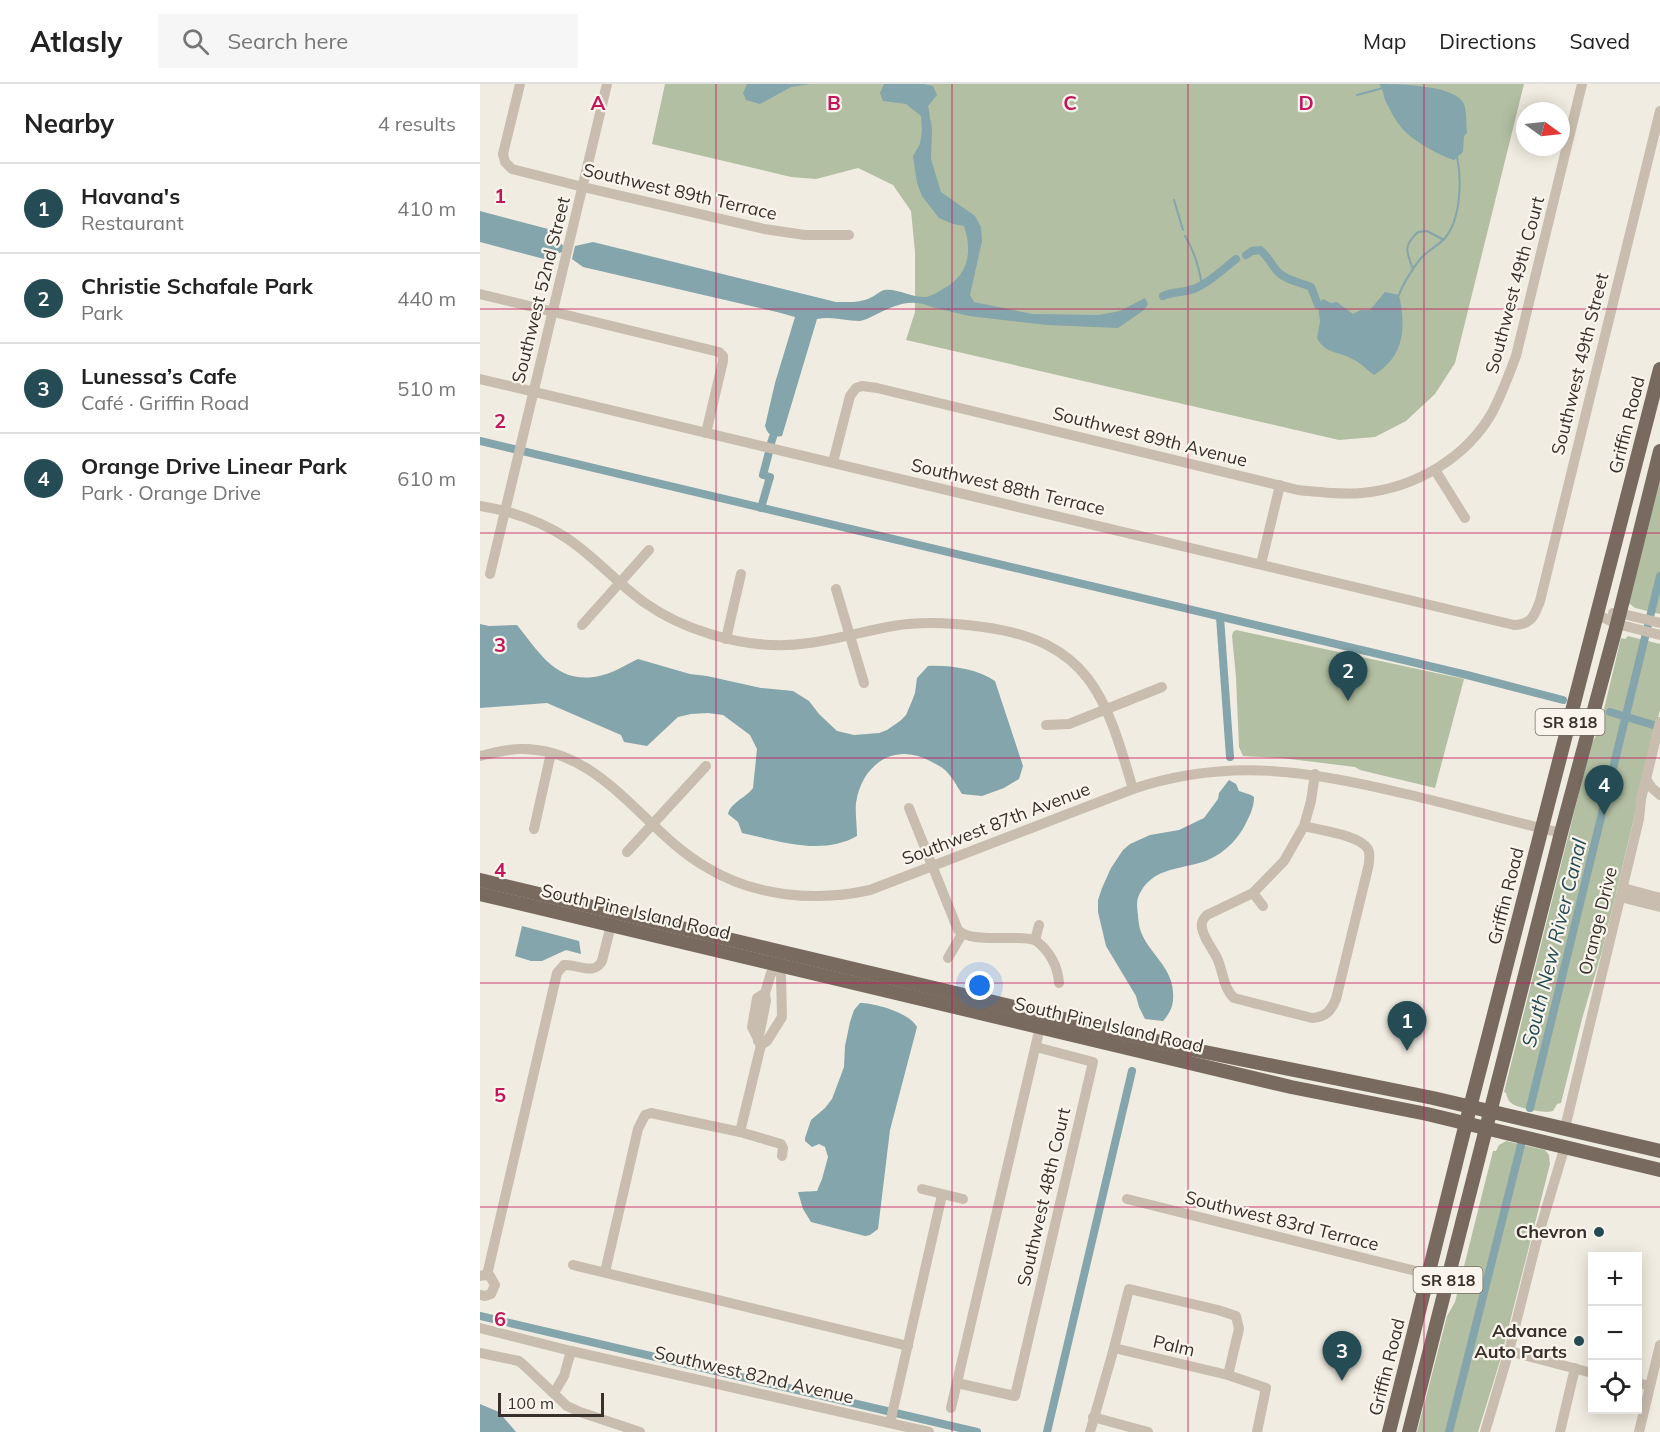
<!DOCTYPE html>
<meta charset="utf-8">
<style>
body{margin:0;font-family:Mulish,sans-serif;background:#f6f6f6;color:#222}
.controls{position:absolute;right:18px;bottom:18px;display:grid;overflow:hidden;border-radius:0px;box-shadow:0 3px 15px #0003}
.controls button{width:54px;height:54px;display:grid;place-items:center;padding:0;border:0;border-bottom:2px solid #e0e0e0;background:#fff;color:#222;font:30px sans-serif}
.compass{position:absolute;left:1036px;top:18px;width:54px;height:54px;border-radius:50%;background:#fff;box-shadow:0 3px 15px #0003;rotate:105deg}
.scale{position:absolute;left:18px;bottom:15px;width:106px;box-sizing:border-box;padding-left:6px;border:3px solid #38312b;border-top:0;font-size:16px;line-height:21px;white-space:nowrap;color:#38312b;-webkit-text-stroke:4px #f9f5ed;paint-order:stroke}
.you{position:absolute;left:500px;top:902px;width:21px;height:21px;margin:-15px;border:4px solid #fff;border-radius:50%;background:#1a73e8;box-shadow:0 0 0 9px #1a73e833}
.badge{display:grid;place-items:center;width:39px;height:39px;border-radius:50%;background:#254c55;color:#fff;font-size:20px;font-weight:700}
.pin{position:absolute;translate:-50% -50px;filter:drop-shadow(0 2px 3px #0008)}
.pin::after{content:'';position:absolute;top:32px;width:21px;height:18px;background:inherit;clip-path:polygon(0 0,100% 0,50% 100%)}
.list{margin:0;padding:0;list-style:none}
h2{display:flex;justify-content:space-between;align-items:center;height:78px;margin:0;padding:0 24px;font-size:26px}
h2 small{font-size:20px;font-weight:400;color:#767676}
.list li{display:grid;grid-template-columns:39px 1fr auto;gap:18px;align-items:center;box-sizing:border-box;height:90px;padding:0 24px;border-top:2px solid #e0e0e0}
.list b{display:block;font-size:22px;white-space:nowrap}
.list p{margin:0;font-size:20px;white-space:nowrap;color:#767676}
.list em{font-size:20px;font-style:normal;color:#767676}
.icon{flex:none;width:33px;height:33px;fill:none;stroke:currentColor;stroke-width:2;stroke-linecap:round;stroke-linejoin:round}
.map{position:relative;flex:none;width:1180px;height:1348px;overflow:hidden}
header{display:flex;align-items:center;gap:36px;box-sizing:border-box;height:84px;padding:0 30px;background:#fff;border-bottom:2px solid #e0e0e0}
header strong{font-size:28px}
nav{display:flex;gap:33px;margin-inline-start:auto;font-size:21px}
.search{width:420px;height:54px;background:#f6f6f6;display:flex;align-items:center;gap:15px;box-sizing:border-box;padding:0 21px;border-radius:0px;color:#767676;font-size:22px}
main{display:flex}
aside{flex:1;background:#fff}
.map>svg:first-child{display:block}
</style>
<header>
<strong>Atlasly</strong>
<div class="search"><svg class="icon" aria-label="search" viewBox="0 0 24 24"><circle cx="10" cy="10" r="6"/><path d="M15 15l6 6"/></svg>Search here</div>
<nav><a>Map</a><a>Directions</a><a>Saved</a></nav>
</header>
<main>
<aside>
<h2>Nearby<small>4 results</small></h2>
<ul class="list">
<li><span class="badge">1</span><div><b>Havana's</b><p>Restaurant</p></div><em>410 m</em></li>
<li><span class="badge">2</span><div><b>Christie Schafale Park</b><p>Park</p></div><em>440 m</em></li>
<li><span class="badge">3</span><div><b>Lunessa’s Cafe</b><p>Café · Griffin Road</p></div><em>510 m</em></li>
<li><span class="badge">4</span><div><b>Orange Drive Linear Park</b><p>Park · Orange Drive</p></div><em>610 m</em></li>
</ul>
</aside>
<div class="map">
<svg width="1180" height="1348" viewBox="0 0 1180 1348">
<rect width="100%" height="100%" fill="#f1ece1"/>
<g fill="#b2bfa2">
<path d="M 185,0 L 1044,0 L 975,279 L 955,310 L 926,337 L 895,353 L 859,356 L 426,256 L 435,228 L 435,168 L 431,127 L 413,101 L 378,84 L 336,95 L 311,93 L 172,60 Z"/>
<path d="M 1180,390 L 1180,530 L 1155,524 L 1150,520 L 1148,521 Z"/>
<path d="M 756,546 L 984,595 L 955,704 L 880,686 L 875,683 L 802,674 L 763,672 L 759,663 L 756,593 L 752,552 L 753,548 Z"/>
<path d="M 1148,552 L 1180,560 L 1180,626 L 1122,867 L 1102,935 L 1081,1019 L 1077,1020 L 1073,1027 C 1066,1030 1035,1024 1030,1018 C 1028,1016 1027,1012 1026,1009 L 1024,1008 L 1111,661 L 1119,646 L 1141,554 L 1145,555 Z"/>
<path d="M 1026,1057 L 1065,1066 L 1069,1071 L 1070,1080 L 1020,1277 L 998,1348 L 937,1348 L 967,1232 L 975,1218 L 1013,1067 L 1016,1067 L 1019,1061 Z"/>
</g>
<g fill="#83a5ab">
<path d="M 267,0 L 330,0 L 311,3 L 280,20 L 266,16 L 263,9 Z"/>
<path d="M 404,0 L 443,0 L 453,2 L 457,11 L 448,22 L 452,45 L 451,75 L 461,108 L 495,132 L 501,143 L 502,157 L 490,211 L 494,218 L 552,230 L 619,231 L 640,227 L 665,214 L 668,220 L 664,226 L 638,244 L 567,241 L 489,232 L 452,223 C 430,213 413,222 393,232 C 389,234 385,236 380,237 C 365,237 352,232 337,235 L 302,352 C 292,354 288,351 285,342 L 295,299 L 315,233 L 297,228 L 103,183 L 92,175 L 95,162 L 113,158 L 356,218 C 369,218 381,219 392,213 C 396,211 400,207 404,206 C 418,204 432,214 446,213 C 452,212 458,208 463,205 C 488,192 493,168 484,142 L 473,140 L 459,134 L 442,112 L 437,99 L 433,72 L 440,60 L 442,46 L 441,32 L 426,20 L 403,17 L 400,9 Z"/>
<path d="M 899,0 C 918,0 976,1 984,20 C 987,28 986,40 987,49 L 984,52 L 983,68 L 974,76 C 958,71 931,56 921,43 C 915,36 910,26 906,18 C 903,12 904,6 899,0 Z"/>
<path d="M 0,127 L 72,146 L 83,162 L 82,168 L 64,175 L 0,158 Z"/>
<path d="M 905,208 L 919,211 C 926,243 925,272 894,291 C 887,286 881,279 874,276 C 860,267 846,271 837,254 L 840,238 L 838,221 L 843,215 L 851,219 L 857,218 L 873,230 L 881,226 L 890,226 Z"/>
<path d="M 0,540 L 9,542 L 37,541 C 61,571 79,603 123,591 C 135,588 147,580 158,575 L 210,590 L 227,592 L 281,604 L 313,607 L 329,617 L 339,630 L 357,647 L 374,651 L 399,649 L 407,646 L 420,637 L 426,631 L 432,617 L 435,609 L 437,594 L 448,582 C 469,581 498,585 515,597 L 543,682 L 539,695 L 524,704 L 502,712 L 482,710 C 477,702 472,693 466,687 C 461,682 455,680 450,677 C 414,658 382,680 376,719 C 375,729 377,741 377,752 C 342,772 299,757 262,749 L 258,738 L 248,730 C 251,718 266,714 273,704 L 277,665 L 270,651 L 243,631 L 228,629 L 211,630 L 198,633 L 167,662 L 144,658 L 141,651 L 67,619 L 0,624 Z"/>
<path d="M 749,696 L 756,700 L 759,707 L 771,711 L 774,713 C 774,723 770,731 766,739 C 757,758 739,774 719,779 C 695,786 673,785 660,809 C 656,816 657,823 658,831 C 658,835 659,841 660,845 C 667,868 692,882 693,908 C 694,921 691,928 683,937 L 665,935 L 659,923 L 656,912 L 626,862 L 618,828 L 618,816 L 622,804 L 631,784 L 643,766 L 650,760 L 670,751 L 699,746 L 724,734 L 738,715 L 739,709 Z"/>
<path d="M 42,842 L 99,857 L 101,870 L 86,866 L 62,877 L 51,877 L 35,872 Z"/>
<path d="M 380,919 C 395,919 430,929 437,943 L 410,1046 L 398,1145 L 390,1151 L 385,1152 L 331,1138 L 323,1125 L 318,1108 L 337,1107 L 342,1095 L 348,1073 L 345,1063 L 339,1060 L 332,1063 L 325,1057 L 325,1054 L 331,1036 L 345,1024 L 352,1015 L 364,983 L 365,962 L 370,938 L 374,926 Z"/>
<path d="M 0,1320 L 19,1328 L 36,1348 L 0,1348 Z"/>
</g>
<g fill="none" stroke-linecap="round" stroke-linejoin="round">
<g stroke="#83a5ab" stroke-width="2">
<path d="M 877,11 L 903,4"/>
<path d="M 694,116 L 703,146"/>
<path d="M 705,152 C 715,168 719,183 722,201"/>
<path d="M 933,185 C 926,167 923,162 938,148 L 947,147 L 962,155"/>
<path d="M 919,211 C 922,201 936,179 943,172 C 950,165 959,161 965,154 C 981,135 982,95 977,73"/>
</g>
<g stroke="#83a5ab" stroke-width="8">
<path d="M 766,171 L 772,167 L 780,166 C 788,172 792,182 799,189 C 808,197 820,198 831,203 L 838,221"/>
<path d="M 683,212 C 694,207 705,209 716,204 C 731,198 744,184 756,175"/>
<path d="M 0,357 L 987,591 L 1083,616"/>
<path d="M 291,359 L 293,353"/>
<path d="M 281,424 L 290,393 L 283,391 L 289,368"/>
<path d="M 740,533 L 750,673"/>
<path d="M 1130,628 L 1180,643"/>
<path d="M 1050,1024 L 1180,492"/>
<path d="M 0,1232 L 497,1348"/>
<path d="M 567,1348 L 652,987"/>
<path d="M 969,1348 L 1041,1061"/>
</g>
<g stroke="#c8bdae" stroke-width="10">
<path d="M 40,0 L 23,70 L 25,78 L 32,85 L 103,103 L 284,145 L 325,151 L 369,151"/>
<path d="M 0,210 L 239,268 L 243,272 L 243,277 L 226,349"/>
<path d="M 0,295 L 1034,541 C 1051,541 1055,531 1060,517 L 1180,27"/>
<path d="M 353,378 L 370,312 L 376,304 L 382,302 L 397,304 L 818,406 C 839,408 861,411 882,409 C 935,404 987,374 1013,327 C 1022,309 1029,291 1036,272 L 1102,0"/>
<path d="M 955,386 L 985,434"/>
<path d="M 0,422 C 31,427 63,438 88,455 C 116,474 138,500 165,519 C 185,533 207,543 230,550 C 262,560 296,564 329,559 C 357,555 385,547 413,542 C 443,537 474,539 503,543 C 610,557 626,613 653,705"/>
<path d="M 781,480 L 800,401"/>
<path d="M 10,490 L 127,0"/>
<path d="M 356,505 L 384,599"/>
<path d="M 1133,529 L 1139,529 L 1180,539"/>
<path d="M 1118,531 L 1137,540 L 1180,551"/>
<path d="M 102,541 L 169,466"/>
<path d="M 246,555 L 261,490"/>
<path d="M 566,641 L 589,640 L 682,603"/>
<path d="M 0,672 C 13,669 27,665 41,665 C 122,664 162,746 226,783 C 275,813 335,818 390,806 L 653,705 C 748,673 832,687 926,710 C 978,722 1029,737 1081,749"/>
<path d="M 1166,695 L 1172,704 L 1180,711"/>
<path d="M 429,724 L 478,846 C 492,860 535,850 555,856 C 569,866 578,882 579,899"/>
<path d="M 824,742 C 839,746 880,751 888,765 C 891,771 889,778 888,784 L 856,915 C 851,927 846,933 832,934 L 754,914 C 743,904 743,886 737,874 C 732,864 724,855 722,844 C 721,838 723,835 727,831 L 773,809 L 804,777 L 824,742 L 831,717 L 835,690"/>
<path d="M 54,745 L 71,669"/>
<path d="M 147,768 L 226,682"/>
<path d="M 1143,804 L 1180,814"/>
<path d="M 773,809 L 783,822"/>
<path d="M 1140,813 L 1180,823"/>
<path d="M 555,856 L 559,841"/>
<path d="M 468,874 L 482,850"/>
<path d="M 278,957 L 286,917 L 285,909"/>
<path d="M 281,961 L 272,943 L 277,914 L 285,909 L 291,889 L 298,886"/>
<path d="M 1085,1044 L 1159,735 L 1161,715 L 1180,638"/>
<path d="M 260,1048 L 281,961 L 287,957 L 302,933 L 301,892 L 298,886 L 301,874"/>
<path d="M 442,1105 L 483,1115"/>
<path d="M 647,1115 L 948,1190"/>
<path d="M 93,1181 L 428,1262"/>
<path d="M 125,1188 L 158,1045 L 165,1031 L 171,1029 L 260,1048 L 301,1060 L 303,1064 L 302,1072"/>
<path d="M 7,1191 L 77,889 L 84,881 C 98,880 114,892 122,877 L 131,841"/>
<path d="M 0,1211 L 5,1212 L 11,1210 L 15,1201 L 10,1192 L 4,1191 L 0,1192"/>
<path d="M 0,1244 L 91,1267 L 449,1348"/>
<path d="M 634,1264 L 748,1291 L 786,1304 L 777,1348"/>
<path d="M 1029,1267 L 1112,1289"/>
<path d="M 0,1269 L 39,1277 L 47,1284 L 87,1322 L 100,1328 L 160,1348"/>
<path d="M 477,1299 L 535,1312 L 613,978 L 556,963"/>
<path d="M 1158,1299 L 1170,1302"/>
<path d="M 74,1309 L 84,1292 L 91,1267"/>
<path d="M 471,1324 L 560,943"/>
<path d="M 613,1333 L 668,1348"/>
<path d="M 410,1339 L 462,1111"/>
<path d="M 610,1348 L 634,1264 L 649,1205 L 738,1226 L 756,1232 L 759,1245 L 748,1291"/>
<path d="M 1005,1348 L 1029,1267 L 1056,1159 L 1085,1062"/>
<path d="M 1080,1348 L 1095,1284"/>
<path d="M 1159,1348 L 1180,1261"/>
</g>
<g stroke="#786a5e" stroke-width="14">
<path d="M 0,796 L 710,965 L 953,1014 L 1180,1067"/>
<path d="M 0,810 L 811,1003 L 947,1030 L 1180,1086"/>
<path d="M 909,1348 L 986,1039 L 1180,285"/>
<path d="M 929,1348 L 1081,749 L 1137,540 L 1180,367"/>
</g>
</g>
<path fill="none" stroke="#c2185b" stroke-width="1.5" stroke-opacity="0.55" d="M 236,0 L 236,1348M 472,0 L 472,1348M 708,0 L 708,1348M 944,0 L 944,1348M 0,225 L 1180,225M 0,449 L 1180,449M 0,674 L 1180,674M 0,899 L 1180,899M 0,1123 L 1180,1123"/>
<g fill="#254c55" stroke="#f9f5ed" stroke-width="2">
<circle cx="1119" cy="1148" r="6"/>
<circle cx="1099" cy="1257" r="6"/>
</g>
<g text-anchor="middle" stroke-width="4.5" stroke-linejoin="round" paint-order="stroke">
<g fill="#f9f5ed" stroke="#726c65" stroke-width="1.5">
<rect x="1055.5" y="625" width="69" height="26" rx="4.5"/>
<rect x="933.5" y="1183" width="69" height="26" rx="4.5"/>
</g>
<g font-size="16" font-weight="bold" fill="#38312b">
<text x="1090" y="644">SR 818</text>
<text x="968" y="1202">SR 818</text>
</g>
<g font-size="18" fill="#38312b" stroke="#f9f5ed">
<text transform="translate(200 108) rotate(13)" y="6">Southwest 89th Terrace</text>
<text transform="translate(1035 201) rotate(-75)" y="6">Southwest 49th Court</text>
<text transform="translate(61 206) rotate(-76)" y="6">Southwest 52nd Street</text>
<text transform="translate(1100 280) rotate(-76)" y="6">Southwest 49th Street</text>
<text transform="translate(1147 341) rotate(-76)" y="6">Griffin Road</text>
<text transform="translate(670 353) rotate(14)" y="6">Southwest 89th Avenue</text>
<text transform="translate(528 403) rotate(13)" y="6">Southwest 88th Terrace</text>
<text transform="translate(516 740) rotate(-21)" y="6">Southwest 87th Avenue</text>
<text transform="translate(1026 812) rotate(-76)" y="6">Griffin Road</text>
<text transform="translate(156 828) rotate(13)" y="6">South Pine Island Road</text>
<text transform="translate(1118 837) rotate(-76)" y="6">Orange Drive</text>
<text transform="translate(629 941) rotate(13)" y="6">South Pine Island Road</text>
<text transform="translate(564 1113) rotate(-77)" y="6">Southwest 48th Court</text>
<text transform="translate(802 1137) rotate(14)" y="6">Southwest 83rd Terrace</text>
<text transform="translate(694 1262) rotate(13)" y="6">Palm</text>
<text transform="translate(907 1283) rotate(-76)" y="6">Griffin Road</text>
<text transform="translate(274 1291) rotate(13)" y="6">Southwest 82nd Avenue</text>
</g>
<g font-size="18" font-weight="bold" fill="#38312b" stroke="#f9f5ed" text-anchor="end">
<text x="1107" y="1154">Chevron</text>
<text x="1087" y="1253">Advance<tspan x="1087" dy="21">Auto Parts</tspan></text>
</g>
<g font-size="20" font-style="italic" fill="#254c55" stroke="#f9f5ed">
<text transform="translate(1074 859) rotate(-76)" y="7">South New River Canal</text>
</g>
</g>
<g font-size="20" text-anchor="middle" font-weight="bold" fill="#c2185b" stroke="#f9f5ed" stroke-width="4.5" stroke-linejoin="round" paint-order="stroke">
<text x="118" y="26">A</text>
<text x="354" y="26">B</text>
<text x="590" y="26">C</text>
<text x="826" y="26">D</text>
<text x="20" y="119">1</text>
<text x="20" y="344">2</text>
<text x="20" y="568">3</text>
<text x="20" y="793">4</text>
<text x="20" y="1018">5</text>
<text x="20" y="1242">6</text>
</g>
</svg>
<div class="controls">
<button>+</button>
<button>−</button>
<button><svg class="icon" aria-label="locate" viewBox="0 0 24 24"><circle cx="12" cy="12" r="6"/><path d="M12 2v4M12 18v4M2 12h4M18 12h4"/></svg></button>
</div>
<svg class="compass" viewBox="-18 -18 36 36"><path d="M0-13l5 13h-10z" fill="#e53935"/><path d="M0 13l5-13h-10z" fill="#767676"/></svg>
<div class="scale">100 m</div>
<div class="you"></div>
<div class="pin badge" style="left:927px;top:967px">1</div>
<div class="pin badge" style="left:868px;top:617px">2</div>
<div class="pin badge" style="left:862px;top:1297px">3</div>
<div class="pin badge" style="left:1124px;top:731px">4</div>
</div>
</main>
